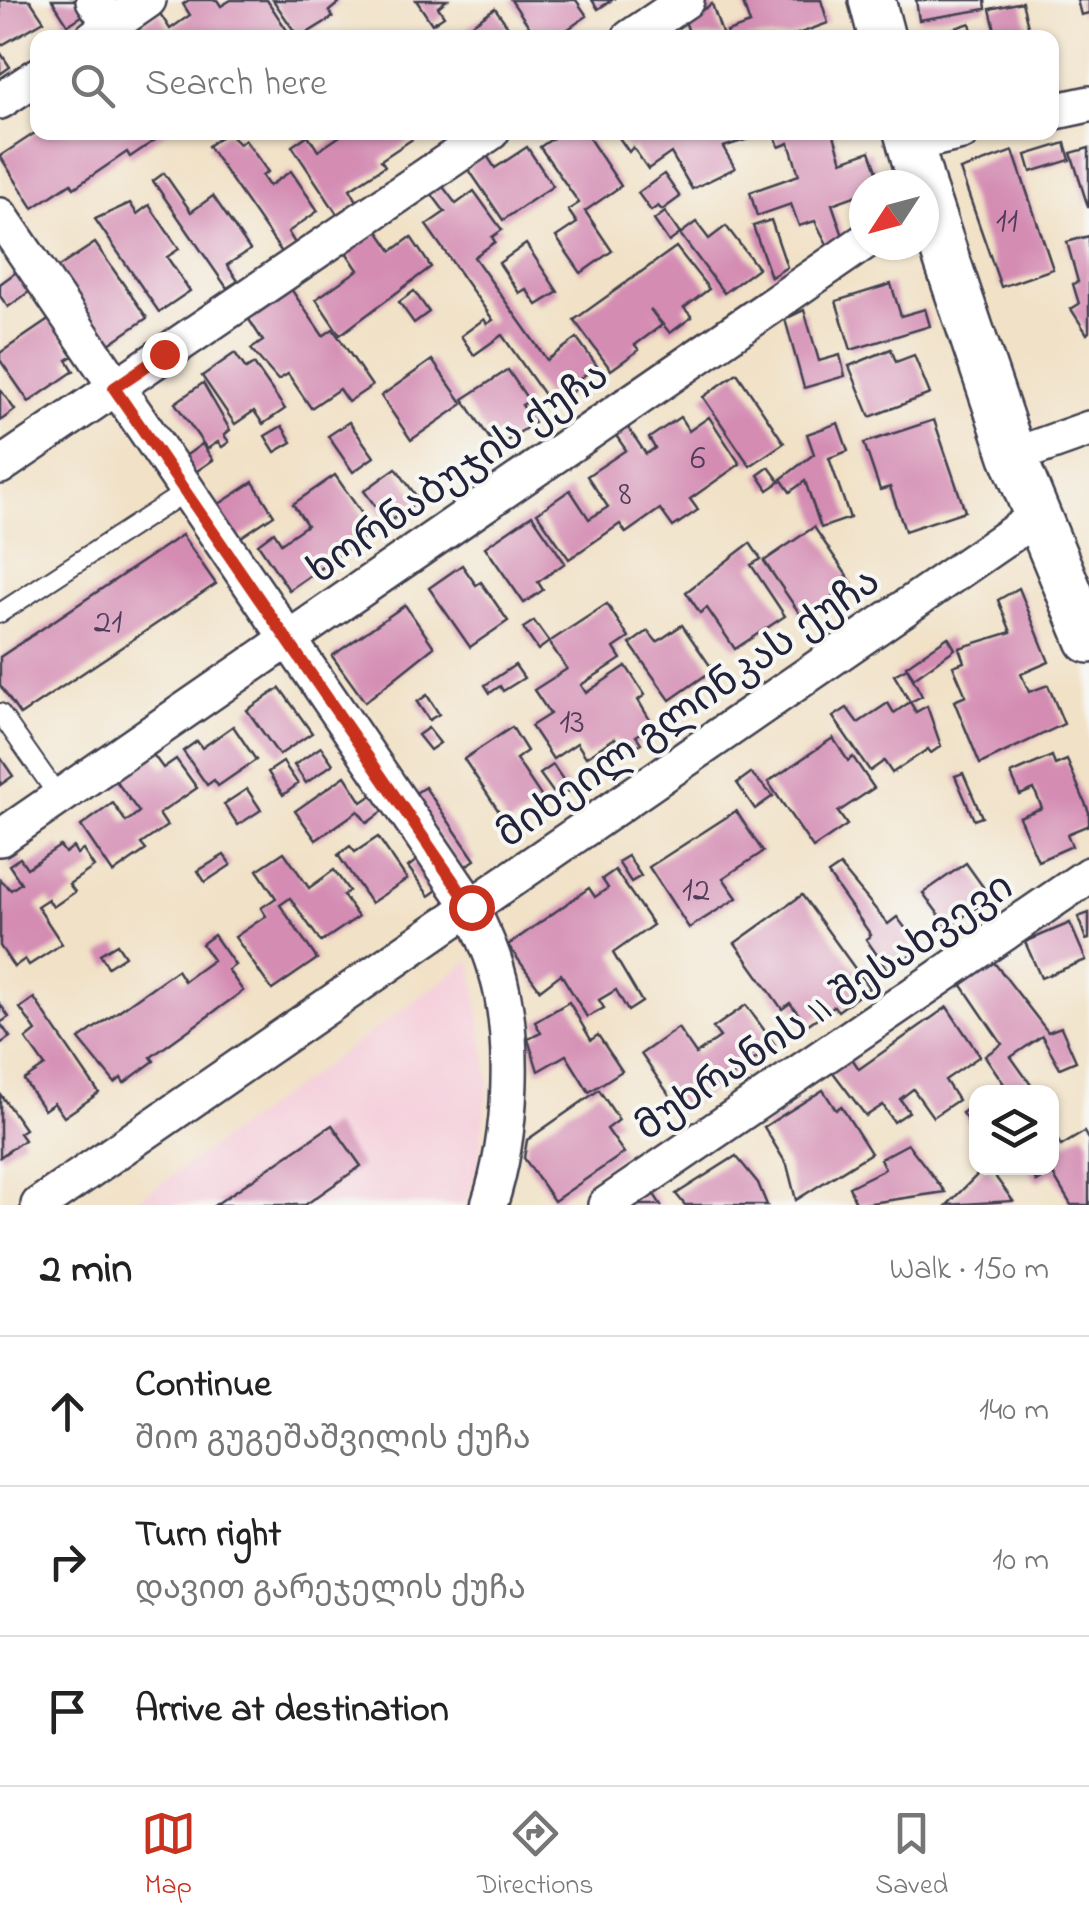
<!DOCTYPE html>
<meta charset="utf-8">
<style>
body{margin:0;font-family:"Indie Flower","Noto Sans Georgian",sans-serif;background:#f2f2f2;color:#222}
.controls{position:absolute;right:30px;bottom:30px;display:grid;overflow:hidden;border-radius:20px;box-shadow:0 2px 8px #0004}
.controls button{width:90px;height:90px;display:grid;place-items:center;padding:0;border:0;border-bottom:2px solid #e0e0e0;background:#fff;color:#222;font:50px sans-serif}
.compass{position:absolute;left:849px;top:170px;width:90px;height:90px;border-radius:50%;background:#fff;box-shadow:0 2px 8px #0004;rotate:234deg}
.stop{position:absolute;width:30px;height:30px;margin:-22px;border:8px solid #c8321e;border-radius:50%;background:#fff}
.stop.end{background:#c8321e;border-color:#fff;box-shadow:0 2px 10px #0008}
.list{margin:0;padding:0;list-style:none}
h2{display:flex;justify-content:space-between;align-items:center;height:130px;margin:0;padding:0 40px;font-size:42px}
h2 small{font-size:32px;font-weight:400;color:#767676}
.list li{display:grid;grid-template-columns:65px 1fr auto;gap:30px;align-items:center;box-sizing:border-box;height:150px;padding:0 40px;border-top:2px solid #e0e0e0}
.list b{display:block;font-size:38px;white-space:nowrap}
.list p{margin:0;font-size:32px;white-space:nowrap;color:#767676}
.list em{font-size:32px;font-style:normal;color:#767676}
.icon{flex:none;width:55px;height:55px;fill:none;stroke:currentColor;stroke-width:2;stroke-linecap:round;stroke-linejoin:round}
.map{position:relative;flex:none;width:1089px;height:1205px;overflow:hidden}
.search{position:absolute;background:#fff;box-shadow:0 2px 8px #0004;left:30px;right:30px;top:30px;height:110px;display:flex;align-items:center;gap:25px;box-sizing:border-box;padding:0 35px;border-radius:20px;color:#767676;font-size:38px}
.sheet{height:580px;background:#fff}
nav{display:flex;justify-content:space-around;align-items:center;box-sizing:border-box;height:140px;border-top:2px solid #e0e0e0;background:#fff;font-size:28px;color:#767676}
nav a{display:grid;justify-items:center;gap:5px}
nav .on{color:#c8321e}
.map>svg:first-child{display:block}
</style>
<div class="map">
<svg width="1089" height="1205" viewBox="0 0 1089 1205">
<rect width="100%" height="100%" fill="#f6f6f2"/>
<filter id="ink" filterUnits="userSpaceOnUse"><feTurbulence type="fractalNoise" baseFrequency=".01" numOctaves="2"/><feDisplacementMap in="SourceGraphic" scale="20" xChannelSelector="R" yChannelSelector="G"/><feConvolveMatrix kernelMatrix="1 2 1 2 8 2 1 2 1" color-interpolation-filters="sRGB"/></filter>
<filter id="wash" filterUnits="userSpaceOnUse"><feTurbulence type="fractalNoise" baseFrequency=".0048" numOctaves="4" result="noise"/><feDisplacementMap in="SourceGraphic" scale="40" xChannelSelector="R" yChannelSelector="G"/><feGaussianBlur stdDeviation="2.25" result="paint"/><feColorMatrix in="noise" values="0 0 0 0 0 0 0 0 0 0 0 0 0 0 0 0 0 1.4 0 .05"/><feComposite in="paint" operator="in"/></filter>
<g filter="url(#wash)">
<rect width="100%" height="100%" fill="#f1e1c6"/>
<path fill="#f5cfdb" d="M 471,960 L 489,1079 L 478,1170 L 464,1205 L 131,1205 Z"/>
<g id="blocks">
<g fill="#d48cb3">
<path d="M 0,0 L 30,0 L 44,21 L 0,46 Z"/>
<path d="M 52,0 L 80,0 L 88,12 L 68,25 Z"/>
<path d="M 189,0 L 217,0 L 221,6 L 231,0 L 267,0 L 292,38 L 133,38 L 129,32 L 159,12 L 170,29 L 190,15 L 183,4 Z"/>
<path d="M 273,0 L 337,0 L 339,3 L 329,11 L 333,17 L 299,38 Z"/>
<path d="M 416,0 L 447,0 L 438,7 L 444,16 L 432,24 Z"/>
<path d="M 511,0 L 576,0 L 587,16 L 555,38 L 537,38 Z"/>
<path d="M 592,0 L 612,0 L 598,9 Z"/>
<path d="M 742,0 L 821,0 L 828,23 L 787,38 L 728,38 L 727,32 L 750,24 Z"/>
<path d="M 916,0 L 985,0 L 986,9 L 919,20 Z"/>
<path d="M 1077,0 L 1089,0 L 1089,13 L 1081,15 Z"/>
<path d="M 1022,2 L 1031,38 L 997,38 L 990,9 Z"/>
<path d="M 712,4 L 723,36 L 691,38 L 685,21 Z"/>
<path d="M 495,8 L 516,38 L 453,38 Z"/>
<path d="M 970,23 L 974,38 L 928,38 L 928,37 Z"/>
<path d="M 0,52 L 10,67 L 0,74 Z"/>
<path d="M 1052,68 L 1059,91 L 1052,93 Z"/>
<path d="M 38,131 L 38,132 L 167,132 L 130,157 L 127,152 L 74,188 L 71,183 L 33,208 L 0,156 Z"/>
<path d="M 227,132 L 239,144 L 245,140 L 268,172 L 262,176 L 269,186 L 291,171 L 318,211 L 288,232 L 296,245 L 283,254 L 208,146 Z"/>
<path d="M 346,132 L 417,136 L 381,160 L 385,166 L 350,189 L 357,201 L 337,214 L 292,146 L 308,135 L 318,151 Z"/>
<path d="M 562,132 L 585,132 L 621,186 L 585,211 L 612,251 L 581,273 L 556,237 L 577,223 L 568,210 L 579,203 L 540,147 Z"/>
<path d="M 615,132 L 705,132 L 707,136 L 753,132 L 755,137 L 723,147 L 735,168 L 692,189 L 671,153 L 648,169 L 633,147 L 629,152 Z"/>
<path d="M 774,132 L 833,132 L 842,161 L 870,151 L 882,185 L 864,185 L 864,212 L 857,195 L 832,204 L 843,236 L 828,246 L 815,221 L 799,226 L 791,204 L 757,216 L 750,192 L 799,175 L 789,143 L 779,147 Z"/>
<path d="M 1065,143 L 1070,160 L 1031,172 L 1026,155 Z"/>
<path d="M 527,147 L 553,186 L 503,220 L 467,167 L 486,154 L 495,168 Z"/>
<path d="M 1089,148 L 1089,207 L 1088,207 L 1071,153 Z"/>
<path d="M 1013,151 L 1053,269 L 1001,287 L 960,170 Z"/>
<path d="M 164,173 L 191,212 L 213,196 L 250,250 L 227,265 L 238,281 L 227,288 L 153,181 Z"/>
<path d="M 664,174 L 680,197 L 662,210 L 658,206 L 651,211 L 638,193 Z"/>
<path d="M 441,184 L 456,204 L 474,191 L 502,230 L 492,237 L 495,242 L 474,257 L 547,360 L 577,338 L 597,366 L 577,381 L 580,386 L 552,406 L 502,335 L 474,355 L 461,336 L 484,319 L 487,324 L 493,320 L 426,225 L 445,212 L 430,192 Z"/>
<path d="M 130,203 L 137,214 L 149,205 L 179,249 L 167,257 L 190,291 L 159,312 L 95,219 Z"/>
<path d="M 665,212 L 680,234 L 669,242 L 654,220 Z"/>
<path d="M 771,220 L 787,267 L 771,277 L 753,226 Z"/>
<path d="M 696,222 L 709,239 L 726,226 L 758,268 L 724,293 L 680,234 Z"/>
<path d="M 378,231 L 392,251 L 411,237 L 431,267 L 340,335 L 316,299 L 358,270 L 346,252 Z"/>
<path d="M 1089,236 L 1089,332 L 1087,334 L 1071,309 L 1079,304 L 1073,284 L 1078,282 L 1067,242 Z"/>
<path d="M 95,243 L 147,318 L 109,344 L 57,268 Z"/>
<path d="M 526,244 L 558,292 L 537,305 L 526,289 L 519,293 L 499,263 Z"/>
<path d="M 676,247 L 709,289 L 684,308 L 692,317 L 670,333 L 650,309 L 662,325 L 635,345 L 639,350 L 611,370 L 574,320 Z"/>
<path d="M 19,270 L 33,289 L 8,307 L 0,296 L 0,284 Z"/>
<path d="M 891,284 L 901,316 L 925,309 L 930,326 L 851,350 L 836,301 Z"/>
<path d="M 291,289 L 323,336 L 333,329 L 372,386 L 348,402 L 339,389 L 311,408 L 288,374 L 278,380 L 251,349 L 263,341 L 248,318 Z"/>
<path d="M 414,291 L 429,312 L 414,323 L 399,302 Z"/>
<path d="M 804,310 L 819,361 L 840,355 L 845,376 L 804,388 L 785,319 Z"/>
<path d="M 50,319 L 75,355 L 67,360 L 74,371 L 29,402 L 0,360 L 0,353 Z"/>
<path d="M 891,349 L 896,362 L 914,355 L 930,394 L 870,417 L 849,366 Z"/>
<path d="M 235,353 L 246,369 L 254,364 L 285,409 L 263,424 L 254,411 L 235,424 L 202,376 Z"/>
<path d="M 432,360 L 463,404 L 411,440 L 381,396 Z"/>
<path d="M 508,370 L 529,401 L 522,405 L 534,423 L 496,448 L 463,399 Z"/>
<path d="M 737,373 L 784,443 L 750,466 L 703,397 Z"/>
<path d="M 203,383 L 230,430 L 224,435 L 229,442 L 222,447 L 218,442 L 207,449 L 175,403 Z"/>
<path d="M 0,389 L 15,410 L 0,421 Z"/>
<path d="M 680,417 L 689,431 L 709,417 L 740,464 L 690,499 L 698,510 L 673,527 L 660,509 L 626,533 L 620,524 L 569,559 L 537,513 L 570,490 L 589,519 L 608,507 L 587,476 L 626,450 L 615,434 L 627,426 L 646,454 L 655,448 L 649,438 Z"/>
<path d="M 934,420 L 965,511 L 905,531 L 890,487 L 880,490 L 864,443 Z"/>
<path d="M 349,422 L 374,457 L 353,472 L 328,436 Z"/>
<path d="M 838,423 L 848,451 L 829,458 L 850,518 L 821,528 L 805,481 L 790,492 L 781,479 L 814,454 L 807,434 Z"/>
<path d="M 282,426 L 292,442 L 275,452 L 265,436 Z"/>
<path d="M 202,444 L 213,460 L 191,475 L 180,460 Z"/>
<path d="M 769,467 L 780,482 L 768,490 L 758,475 Z"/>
<path d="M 396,468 L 419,500 L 388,523 L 364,491 Z"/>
<path d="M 335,475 L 374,531 L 289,590 L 258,544 L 274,532 L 281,543 L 307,525 L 293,504 Z"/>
<path d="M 253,482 L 274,515 L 235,541 L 213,508 Z"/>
<path d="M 532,515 L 565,563 L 538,582 L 543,590 L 524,603 L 485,547 Z"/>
<path d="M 814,527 L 852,583 L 802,617 L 764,561 Z"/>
<path d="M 182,535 L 216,584 L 20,715 L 0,685 L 0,657 Z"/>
<path d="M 750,543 L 761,559 L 751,565 L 785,616 L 735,649 L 707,608 L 700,613 L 686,592 Z"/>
<path d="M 462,565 L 476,585 L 481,582 L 508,621 L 470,647 L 429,588 Z"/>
<path d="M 1019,588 L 1049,662 L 1021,674 L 1029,692 L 1048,685 L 1064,724 L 980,764 L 954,701 L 966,696 L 953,666 L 964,662 L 959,648 L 1011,632 L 998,600 Z"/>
<path d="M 607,604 L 629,638 L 614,648 L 621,659 L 581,685 L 586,693 L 626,666 L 645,695 L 638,700 L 653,725 L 636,736 L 641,743 L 625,754 L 615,738 L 586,757 L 577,743 L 553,759 L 531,726 L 550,714 L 534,690 L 567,669 L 549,642 Z"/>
<path d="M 405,605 L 434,647 L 365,702 L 332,656 Z"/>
<path d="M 534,621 L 549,642 L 538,650 L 523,628 Z"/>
<path d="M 682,625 L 713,670 L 670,700 L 630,644 L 648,631 L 657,642 Z"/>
<path d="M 948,637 L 955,649 L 914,678 L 906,666 Z"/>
<path d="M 515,665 L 524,678 L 503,691 L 500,686 L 490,693 L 485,685 Z"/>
<path d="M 907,668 L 922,696 L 910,702 L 894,675 Z"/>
<path d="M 280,688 L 312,733 L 279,755 L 247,710 Z"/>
<path d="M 427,695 L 439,714 L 429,720 L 417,702 Z"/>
<path d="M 910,702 L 916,712 L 927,706 L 941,746 L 931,753 L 928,749 L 892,773 L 884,761 L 870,771 L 833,717 L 847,708 L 858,723 L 888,703 L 894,713 Z"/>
<path d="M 233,726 L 256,760 L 218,786 L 214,780 L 207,785 L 183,751 L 197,741 L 202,748 Z"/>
<path d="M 512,727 L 527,751 L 516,759 L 545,802 L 508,825 L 464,759 Z"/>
<path d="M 428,728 L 440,743 L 430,750 L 418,735 Z"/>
<path d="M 833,738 L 848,761 L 853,757 L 874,788 L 838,812 L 847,825 L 813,848 L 768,782 Z"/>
<path d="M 321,747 L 333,764 L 306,783 L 294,765 Z"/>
<path d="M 152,753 L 163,768 L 176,759 L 197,788 L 159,814 L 167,826 L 141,844 L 146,850 L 113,873 L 81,826 L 113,803 L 126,822 L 139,812 L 113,777 Z"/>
<path d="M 1052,756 L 1055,765 L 1067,760 L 1089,812 L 1089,825 L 1067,834 L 1072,846 L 1038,861 L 1019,817 L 1042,808 L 1034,789 L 1020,795 L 1011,774 Z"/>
<path d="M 0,757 L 13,776 L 0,785 Z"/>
<path d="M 283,762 L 298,784 L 283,795 L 268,772 Z"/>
<path d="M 553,765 L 570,790 L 558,799 L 540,774 Z"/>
<path d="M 751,773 L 773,796 L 755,809 L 737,783 Z"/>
<path d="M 963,773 L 982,817 L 974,820 L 955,776 Z"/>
<path d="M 345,776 L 362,802 L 375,793 L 386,809 L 367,823 L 358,811 L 316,840 L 295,811 Z"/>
<path d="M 425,787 L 475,860 L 461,869 L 411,796 Z"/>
<path d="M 247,789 L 261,810 L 238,825 L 224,804 Z"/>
<path d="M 736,811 L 763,852 L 723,878 L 737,898 L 689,928 L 649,867 Z"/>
<path d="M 378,837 L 407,879 L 371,903 L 338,855 L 350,846 L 355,852 Z"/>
<path d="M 60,846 L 65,853 L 73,847 L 77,854 L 83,850 L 94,867 L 69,884 L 75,892 L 53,907 L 48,899 L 37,906 L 62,944 L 29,965 L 25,959 L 14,967 L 0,946 L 0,880 L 11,890 L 21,883 L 9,865 L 20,858 L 27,868 Z"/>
<path d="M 284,852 L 309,888 L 334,870 L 349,891 L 343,895 L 358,917 L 321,942 L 290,898 L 280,905 L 317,959 L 272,990 L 235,937 L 266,916 L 261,908 L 276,898 L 257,870 Z"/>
<path d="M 224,855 L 231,865 L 205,882 L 198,871 Z"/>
<path d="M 628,856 L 641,876 L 631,882 L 618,862 Z"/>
<path d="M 421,857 L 442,886 L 429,896 L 408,867 Z"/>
<path d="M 966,863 L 991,898 L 948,927 L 923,893 Z"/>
<path d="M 840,866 L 888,924 L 897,917 L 920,948 L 888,971 L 866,939 L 871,935 L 828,874 Z"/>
<path d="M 615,870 L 653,925 L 613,953 L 642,1002 L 628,1011 L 616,990 L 599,1000 L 604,1008 L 587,1017 L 561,974 L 540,990 L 508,945 L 589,888 L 595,897 L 608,888 L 602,879 Z"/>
<path d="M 802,895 L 869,988 L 838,1011 L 834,1006 L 807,1025 L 790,1003 L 782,1009 L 735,943 Z"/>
<path d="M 1089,913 L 1089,939 L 1086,940 L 1078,917 Z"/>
<path d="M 1070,923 L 1086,960 L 1041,978 L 1025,942 Z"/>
<path d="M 214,935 L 235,965 L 228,970 L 243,991 L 151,1057 L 154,1061 L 124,1083 L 121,1078 L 115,1083 L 79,1039 L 177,970 L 184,981 L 213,960 L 202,944 Z"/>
<path d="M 117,944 L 125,956 L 108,967 L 100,954 Z"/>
<path d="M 989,956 L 1048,1032 L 1061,1027 L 1076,1061 L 1060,1068 L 1042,1036 L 1011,1057 L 1031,1085 L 1020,1092 L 992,1092 L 1004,1084 L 985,1056 L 1002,1044 L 957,978 Z"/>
<path d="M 34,998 L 99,1093 L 64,1117 L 54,1103 L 44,1110 L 24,1080 L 45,1066 L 26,1039 L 36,1031 L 20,1008 Z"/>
<path d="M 569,1002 L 591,1040 L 598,1035 L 622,1071 L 589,1092 L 566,1055 L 538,1071 L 528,1039 L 541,1033 L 535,1022 Z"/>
<path d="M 0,1004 L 9,1017 L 0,1023 L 10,1037 L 0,1044 Z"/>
<path d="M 746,1005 L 775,1045 L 681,1112 L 641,1054 L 678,1028 L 696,1054 L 720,1037 L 713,1028 Z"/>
<path d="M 947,1007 L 980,1056 L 945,1080 L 958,1100 L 933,1117 L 913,1089 L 900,1099 L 909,1112 L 894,1122 L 883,1105 L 866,1116 L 829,1067 L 849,1054 L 859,1069 Z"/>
<path d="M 599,1090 L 619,1120 L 607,1129 L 624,1153 L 554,1201 L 524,1158 L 527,1140 Z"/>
<path d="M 823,1090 L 836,1110 L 841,1106 L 871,1153 L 796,1200 L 787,1165 L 764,1127 Z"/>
<path d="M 0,1094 L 25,1129 L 19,1133 L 24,1140 L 0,1157 Z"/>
<path d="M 976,1103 L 976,1122 L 971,1126 L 962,1113 Z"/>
<path d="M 332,1125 L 361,1166 L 305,1205 L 215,1205 Z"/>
<path d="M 1052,1130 L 1061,1146 L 1084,1132 L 1089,1141 L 1089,1205 L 1071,1205 L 1052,1173 L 1037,1182 L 1028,1168 L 1052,1168 Z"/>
<path d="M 908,1144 L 945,1192 L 857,1205 L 849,1187 L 885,1169 L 880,1159 Z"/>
<path d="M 736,1156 L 758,1183 L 767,1205 L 685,1205 L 676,1194 Z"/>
<path d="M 984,1168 L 989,1168 L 1013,1201 L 947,1205 Z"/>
<path d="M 650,1188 L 661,1205 L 625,1205 Z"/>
</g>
</g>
</g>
<g filter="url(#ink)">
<use href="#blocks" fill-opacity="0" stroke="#413f50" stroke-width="2.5"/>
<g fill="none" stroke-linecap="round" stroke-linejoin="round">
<g stroke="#413f50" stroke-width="22">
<g id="service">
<path d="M 0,613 L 185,492"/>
<path d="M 0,713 L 59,797"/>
</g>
</g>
<g stroke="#413f50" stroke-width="40">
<g id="minor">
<path d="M 94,0 L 111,25"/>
<path d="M 93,38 L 148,0"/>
<path d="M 630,38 L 686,0"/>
<path d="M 0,101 L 38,76"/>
<path d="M 1052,112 L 1089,104"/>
<path d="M 910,144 L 962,132"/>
<path d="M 0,216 L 471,907 C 479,926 489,945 495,965 C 517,1035 512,1137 489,1205"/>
<path d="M 1013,456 L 1089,429"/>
<path d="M 0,466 L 491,132"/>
<path d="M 0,838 L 864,242"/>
<path d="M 39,1205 L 1038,516"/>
<path d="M 606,1205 L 1089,875"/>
</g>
</g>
<g stroke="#413f50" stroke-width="50">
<g id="tertiary">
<path d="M 872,0 L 882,38"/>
<path d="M 907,132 L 922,185"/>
<path d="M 924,192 L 1013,456 L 1089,640"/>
</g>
</g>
<use href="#service" stroke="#fff" stroke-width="18"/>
<use href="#minor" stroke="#fff" stroke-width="35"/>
<use href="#tertiary" stroke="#fff" stroke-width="45"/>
</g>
</g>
<g fill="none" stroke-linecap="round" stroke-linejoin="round" filter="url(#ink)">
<path stroke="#c8321e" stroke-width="12" d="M 164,354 L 114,388 L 471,907"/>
</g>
<g text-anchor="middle" stroke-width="8" stroke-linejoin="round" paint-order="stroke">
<g font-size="35" fill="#4e3c59">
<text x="1007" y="231">11</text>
<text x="698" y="468">6</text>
<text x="625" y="504">8</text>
<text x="108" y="632">21</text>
<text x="572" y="732">13</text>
<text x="696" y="900">12</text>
</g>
<g font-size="40" fill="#22223b" stroke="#f6f6f2">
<text transform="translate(457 471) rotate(-35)" y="14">ხორნაბუჯის ქუჩა</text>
<text transform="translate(687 706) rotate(-35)" y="14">მიხეილ გლინკას ქუჩა</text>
<text transform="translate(823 1005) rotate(-34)" y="14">მუხრანის II შესახვევი</text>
</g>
</g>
</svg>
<div class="controls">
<button><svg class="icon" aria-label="layers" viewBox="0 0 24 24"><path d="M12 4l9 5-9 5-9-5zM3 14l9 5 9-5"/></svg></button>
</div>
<svg class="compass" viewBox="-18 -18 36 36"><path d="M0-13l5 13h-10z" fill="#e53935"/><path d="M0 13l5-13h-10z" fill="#767676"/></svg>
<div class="stop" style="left:471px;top:907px"></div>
<div class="stop end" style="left:164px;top:354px"></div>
<div class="search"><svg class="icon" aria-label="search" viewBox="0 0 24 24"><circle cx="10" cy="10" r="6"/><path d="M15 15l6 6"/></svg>Search here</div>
</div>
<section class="sheet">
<h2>2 min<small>Walk · 150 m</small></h2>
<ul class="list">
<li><svg class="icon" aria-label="ahead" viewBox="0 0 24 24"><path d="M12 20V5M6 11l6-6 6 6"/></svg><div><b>Continue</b><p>შიო გუგეშაშვილის ქუჩა</p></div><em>140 m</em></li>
<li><svg class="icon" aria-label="right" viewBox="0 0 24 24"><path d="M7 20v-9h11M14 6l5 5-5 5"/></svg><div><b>Turn right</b><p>დავით გარეჯელის ქუჩა</p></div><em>10 m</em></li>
<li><svg class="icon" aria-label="arrive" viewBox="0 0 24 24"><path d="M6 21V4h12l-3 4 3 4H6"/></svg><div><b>Arrive at destination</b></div></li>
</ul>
</section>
<nav>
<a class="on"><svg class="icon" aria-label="map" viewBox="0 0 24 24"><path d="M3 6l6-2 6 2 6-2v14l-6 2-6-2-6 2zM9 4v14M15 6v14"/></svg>Map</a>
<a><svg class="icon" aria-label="directions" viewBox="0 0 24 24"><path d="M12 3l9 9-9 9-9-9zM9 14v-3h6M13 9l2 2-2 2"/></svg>Directions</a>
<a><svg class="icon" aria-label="saved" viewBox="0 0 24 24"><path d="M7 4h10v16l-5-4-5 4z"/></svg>Saved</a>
</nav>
